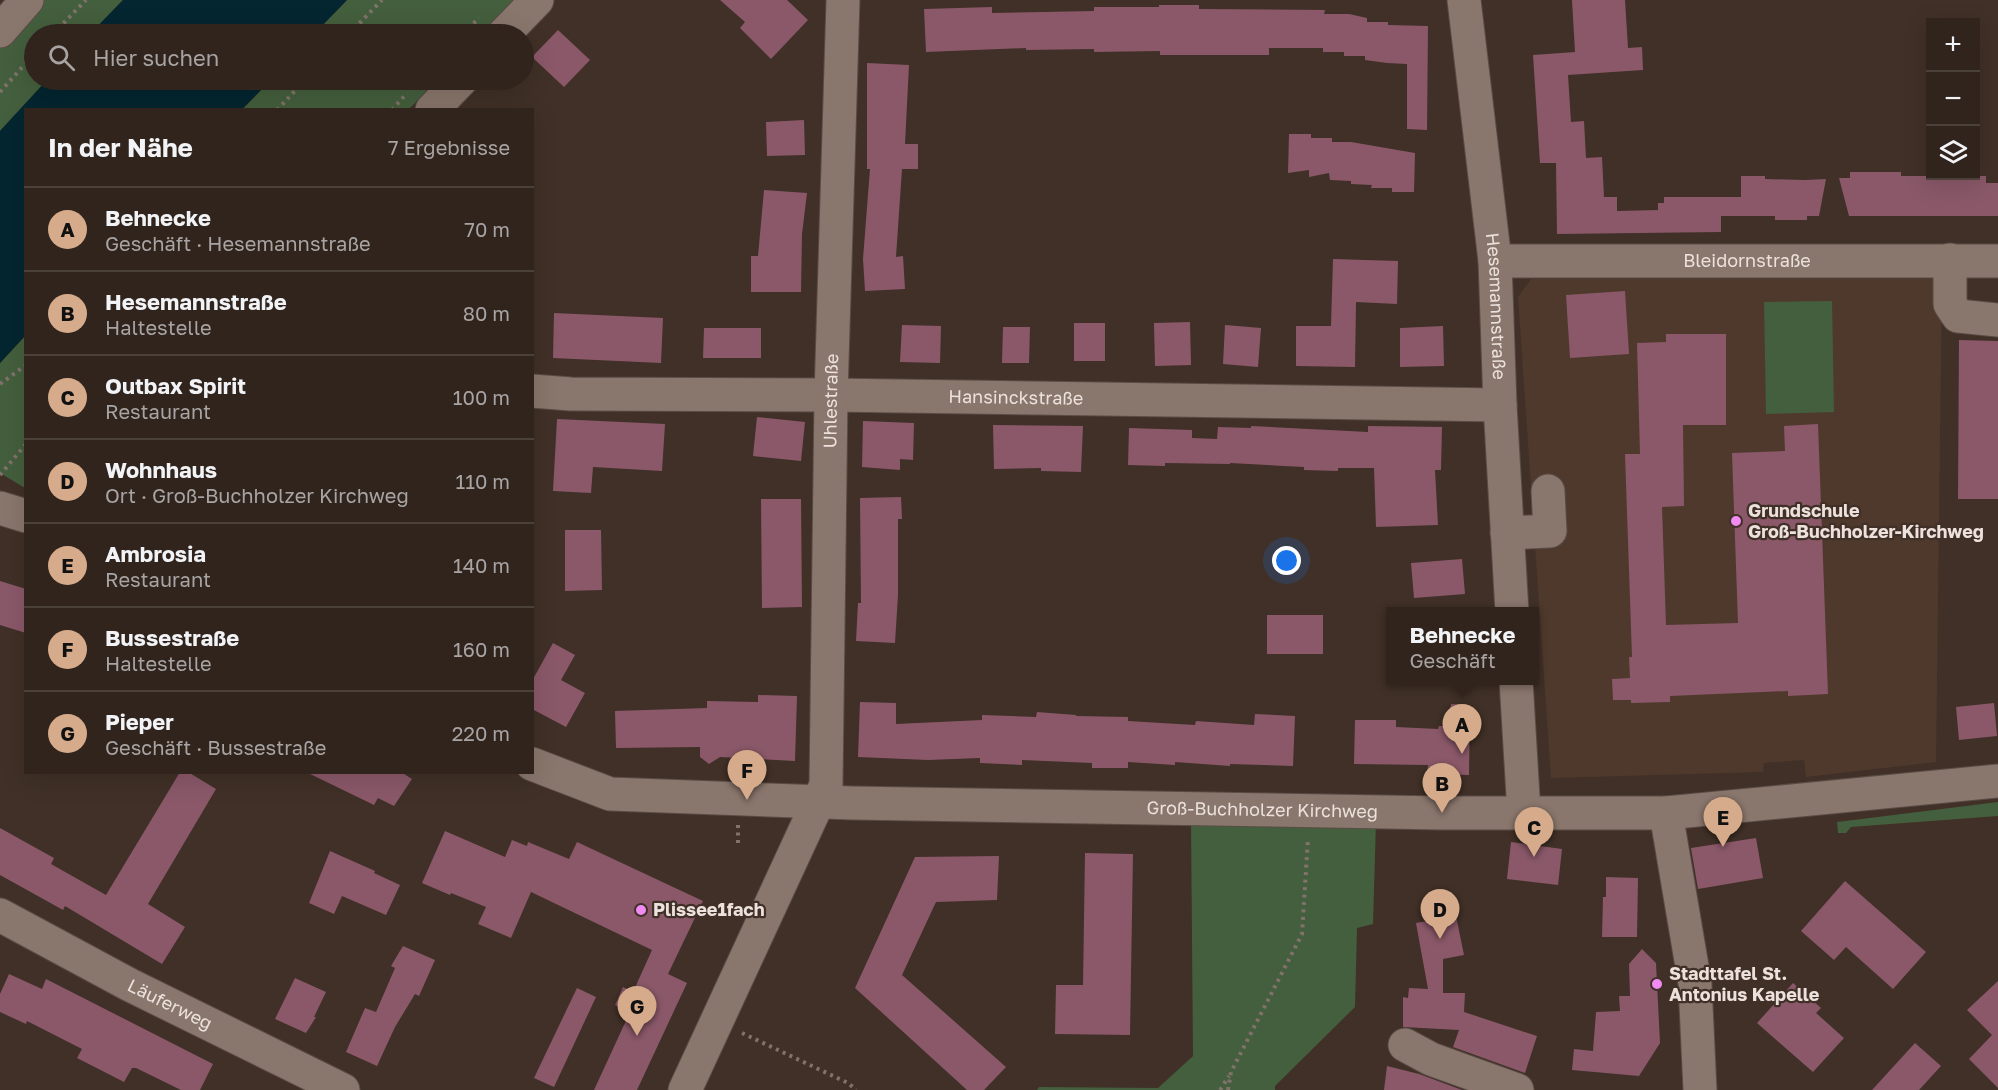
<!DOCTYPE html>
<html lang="de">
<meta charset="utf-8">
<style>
body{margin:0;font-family:"Golos Text",sans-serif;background:#382c26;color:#f1f3f6}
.controls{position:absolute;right:18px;top:18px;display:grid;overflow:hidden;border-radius:0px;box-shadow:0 6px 24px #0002}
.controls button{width:54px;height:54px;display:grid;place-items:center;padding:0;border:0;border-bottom:2px solid #4b413b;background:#30241d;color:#f1f3f6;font:30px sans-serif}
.you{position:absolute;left:1287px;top:561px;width:21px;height:21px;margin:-15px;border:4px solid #fff;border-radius:50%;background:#1a73e8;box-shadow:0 0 0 9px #1a73e833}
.badge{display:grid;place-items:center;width:39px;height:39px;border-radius:50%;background:#d6ab8b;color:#111;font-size:20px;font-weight:700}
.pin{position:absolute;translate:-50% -50px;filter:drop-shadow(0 2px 3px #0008)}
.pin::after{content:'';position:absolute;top:32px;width:21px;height:18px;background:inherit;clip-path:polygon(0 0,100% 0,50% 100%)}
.popup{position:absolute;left:1386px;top:607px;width:153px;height:78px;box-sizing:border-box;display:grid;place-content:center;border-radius:0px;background:#30241d;filter:drop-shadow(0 2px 4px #0005);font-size:20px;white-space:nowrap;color:#a8a4a4}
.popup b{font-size:22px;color:#f1f3f6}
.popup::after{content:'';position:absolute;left:50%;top:100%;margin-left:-12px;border:12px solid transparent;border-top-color:#30241d}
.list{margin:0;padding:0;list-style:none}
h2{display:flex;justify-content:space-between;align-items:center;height:78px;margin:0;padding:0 24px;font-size:26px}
h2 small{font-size:20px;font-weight:400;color:#a8a4a4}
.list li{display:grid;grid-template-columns:39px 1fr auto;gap:18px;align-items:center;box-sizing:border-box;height:84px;padding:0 24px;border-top:2px solid #4b413b}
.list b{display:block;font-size:22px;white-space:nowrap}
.list p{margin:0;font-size:20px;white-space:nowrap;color:#a8a4a4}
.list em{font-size:20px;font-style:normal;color:#a8a4a4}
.icon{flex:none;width:33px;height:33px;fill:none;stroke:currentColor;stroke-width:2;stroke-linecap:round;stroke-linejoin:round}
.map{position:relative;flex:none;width:1998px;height:1090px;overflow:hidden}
.search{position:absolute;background:#30241d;box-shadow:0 6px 24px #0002;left:24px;top:24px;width:510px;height:66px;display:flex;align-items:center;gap:15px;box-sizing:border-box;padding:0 21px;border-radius:33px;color:#a8a4a4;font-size:22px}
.panel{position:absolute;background:#30241d;box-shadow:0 6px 24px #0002;left:24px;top:108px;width:510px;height:666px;border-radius:0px}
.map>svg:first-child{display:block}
</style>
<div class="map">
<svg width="1998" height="1090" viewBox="0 0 1998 1090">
<rect width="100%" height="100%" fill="#403027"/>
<path fill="#4f392c" d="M 1531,279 L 1942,279 L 1936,762 L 1806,777 L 1804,760 L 1764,763 L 1763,772 L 1551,778 L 1518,297 Z"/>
<g fill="#445f3d">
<path d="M 42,0 L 123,0 L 90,34 L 34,34 L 34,80 L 47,80 L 0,131 L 0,48 Z"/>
<path d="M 347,0 L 515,0 L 482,34 L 314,34 Z"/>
<path d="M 271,80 L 438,80 L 409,109 L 242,110 Z"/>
<path d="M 1832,301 L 1834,412 L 1766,414 L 1764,302 Z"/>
<path d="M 25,336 L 25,488 L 0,473 L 0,363 Z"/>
<path d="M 1998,802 L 1998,816 L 1851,827 L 1846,833 L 1838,833 L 1837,822 Z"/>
<path d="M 1191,821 L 1376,821 L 1373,924 L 1357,928 L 1355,1007 L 1275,1086 L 1275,1090 L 1037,1090 L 1039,1087 L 1158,1088 L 1193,1056 Z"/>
</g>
<g fill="#042630">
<path d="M 123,0 L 347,0 L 314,34 L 90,34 Z"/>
<path d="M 47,80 L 271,80 L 242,109 L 26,110 L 25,336 L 0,363 L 0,131 Z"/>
</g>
<g fill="#8a5869">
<path d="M 720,0 L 787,0 L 808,20 L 771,59 L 740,28 L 745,22 Z"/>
<path d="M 1572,0 L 1625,0 L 1628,48 L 1642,47 L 1643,70 L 1568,75 L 1571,122 L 1584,121 L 1586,158 L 1602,157 L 1604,197 L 1617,197 L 1617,211 L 1658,210 L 1658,203 L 1664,203 L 1664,197 L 1741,197 L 1741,176 L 1765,176 L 1765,179 L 1805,180 L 1826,179 L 1819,216 L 1807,216 L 1807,220 L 1775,220 L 1775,216 L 1721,216 L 1721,232 L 1557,234 L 1556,163 L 1540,163 L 1533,55 L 1575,52 Z"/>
<path d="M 1159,5 L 1199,5 L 1199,9 L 1325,10 L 1324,14 L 1349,14 L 1367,18 L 1367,22 L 1388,22 L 1388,25 L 1428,26 L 1427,130 L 1407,129 L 1407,64 L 1387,63 L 1365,60 L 1365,56 L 1344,56 L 1344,52 L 1323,52 L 1323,48 L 1269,48 L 1269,55 L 1160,55 L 1160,51 L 1094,52 L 1094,49 L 1026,50 L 1026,48 L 926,52 L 924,9 L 992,7 L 992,13 L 1094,11 L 1094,7 L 1159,7 Z"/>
<path d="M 558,30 L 590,60 L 564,87 L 532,57 Z"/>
<path d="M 867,63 L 909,65 L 905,144 L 918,144 L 918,169 L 902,169 L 896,257 L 903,256 L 905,289 L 865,291 L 863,259 L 870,169 L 867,169 Z"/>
<path d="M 804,120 L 805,155 L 767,156 L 766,122 Z"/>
<path d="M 1289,134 L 1311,134 L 1311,138 L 1332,138 L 1332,142 L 1351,142 L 1415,153 L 1414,192 L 1392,192 L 1392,188 L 1371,188 L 1372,185 L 1351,184 L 1351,181 L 1330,180 L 1329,173 L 1309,177 L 1309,170 L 1288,173 Z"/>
<path d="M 1850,172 L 1901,172 L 1901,176 L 1986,176 L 1986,183 L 1998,183 L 1998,216 L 1849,216 L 1839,178 L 1850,178 Z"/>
<path d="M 764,190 L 807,193 L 802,234 L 801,292 L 751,292 L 751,256 L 758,256 Z"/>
<path d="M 1333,259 L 1398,261 L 1397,304 L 1356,302 L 1355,367 L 1296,366 L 1296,326 L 1331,326 Z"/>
<path d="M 1625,291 L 1629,354 L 1570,358 L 1566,295 Z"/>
<path d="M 554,313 L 663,318 L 661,363 L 553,358 Z"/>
<path d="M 1190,322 L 1191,365 L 1155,366 L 1154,323 Z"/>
<rect x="1074" y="323" width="31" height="38"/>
<path d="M 902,325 L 941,326 L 940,363 L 900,362 Z"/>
<path d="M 1225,325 L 1261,328 L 1258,367 L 1223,364 Z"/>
<path d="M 1443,326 L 1444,366 L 1400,367 L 1400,328 Z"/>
<path d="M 1003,327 L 1030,327 L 1029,363 L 1002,363 Z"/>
<path d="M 704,328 L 761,328 L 761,358 L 703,358 Z"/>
<path d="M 1666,334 L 1726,334 L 1726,425 L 1683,425 L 1684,506 L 1662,507 L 1666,625 L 1738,623 L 1732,453 L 1785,451 L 1784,426 L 1818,424 L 1828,694 L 1788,696 L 1788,691 L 1670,696 L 1670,702 L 1631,703 L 1631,700 L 1613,700 L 1612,679 L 1630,678 L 1629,657 L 1632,657 L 1625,454 L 1640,454 L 1637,343 L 1666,342 Z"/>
<path d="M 1959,340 L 1998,341 L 1998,499 L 1958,499 Z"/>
<path d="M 757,417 L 805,422 L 801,461 L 753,456 Z"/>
<path d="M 557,419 L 665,424 L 662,471 L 593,467 L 591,493 L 553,491 Z"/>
<path d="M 863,421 L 914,423 L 913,460 L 900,459 L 900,470 L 862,467 Z"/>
<path d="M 993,425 L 1083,426 L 1081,472 L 1041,471 L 1041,468 L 994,469 Z"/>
<path d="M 1251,426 L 1368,432 L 1368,426 L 1442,427 L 1441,470 L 1435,470 L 1438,525 L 1376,527 L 1374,468 L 1338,468 L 1338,471 L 1304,470 L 1304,467 L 1230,463 L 1230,464 L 1165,463 L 1165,466 L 1128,465 L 1129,428 L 1192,430 L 1192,438 L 1217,439 L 1218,427 L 1251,428 Z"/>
<path d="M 901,497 L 902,519 L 898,519 L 898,595 L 895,643 L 856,641 L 858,603 L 861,603 L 860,498 Z"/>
<path d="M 761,499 L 801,499 L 802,607 L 762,608 Z"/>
<path d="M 565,530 L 601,530 L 602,590 L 565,591 Z"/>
<path d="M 1462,559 L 1465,594 L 1414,598 L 1411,563 Z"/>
<path d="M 0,581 L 26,589 L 26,633 L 0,625 Z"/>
<rect x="1267" y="615" width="56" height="39"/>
<path d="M 553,643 L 575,655 L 561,680 L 585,693 L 566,727 L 532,709 L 532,681 Z"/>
<path d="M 758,695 L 797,696 L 795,761 L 720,757 L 709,764 L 700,757 L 700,747 L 616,748 L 615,711 L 707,708 L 707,701 L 758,702 Z"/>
<path d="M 860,702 L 896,703 L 896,724 L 982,720 L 982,715 L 1036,717 L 1037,712 L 1076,715 L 1076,716 L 1128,717 L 1128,721 L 1195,725 L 1196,721 L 1254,725 L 1255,714 L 1295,716 L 1293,766 L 1230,764 L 1230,766 L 1175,762 L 1175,765 L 1128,762 L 1128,768 L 1092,768 L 1092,763 L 1022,760 L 1022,765 L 980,763 L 980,758 L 928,760 L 858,757 Z"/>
<path d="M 1994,703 L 1997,736 L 1959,740 L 1956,707 Z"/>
<path d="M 1451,704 L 1470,705 L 1469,775 L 1427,774 L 1428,765 L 1354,764 L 1355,720 L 1396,720 L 1396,727 L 1438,729 L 1439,726 L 1450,726 Z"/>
<path d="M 180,772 L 188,772 L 216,789 L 148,904 L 185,927 L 162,964 L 65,906 L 63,910 L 0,875 L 0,828 L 54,858 L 51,864 L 106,895 Z"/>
<path d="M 306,772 L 401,772 L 412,779 L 394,806 L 378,798 L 374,805 Z"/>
<path d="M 445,831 L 505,857 L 512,840 L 527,846 L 528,842 L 569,859 L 577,842 L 703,901 L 668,974 L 687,983 L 637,1090 L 594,1090 L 630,1012 L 615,1005 L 623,987 L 633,992 L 652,950 L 531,892 L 511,938 L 478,924 L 486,907 L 451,893 L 450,895 L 422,883 Z"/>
<path d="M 1756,838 L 1763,878 L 1698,889 L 1691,848 Z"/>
<path d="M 1511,842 L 1562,849 L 1558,885 L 1507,879 Z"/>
<path d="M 330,851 L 375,871 L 374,873 L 400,885 L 386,915 L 342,896 L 334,914 L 309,903 Z"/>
<path d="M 1085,853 L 1133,854 L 1130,1035 L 1055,1034 L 1056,985 L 1083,985 Z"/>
<path d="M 999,856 L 997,900 L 936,902 L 902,975 L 1006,1067 L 984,1090 L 967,1090 L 855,988 L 915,857 Z"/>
<path d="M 1606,877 L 1638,878 L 1637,937 L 1602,937 L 1603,897 L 1606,897 Z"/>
<path d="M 1845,881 L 1926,952 L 1893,989 L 1846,947 L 1834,960 L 1801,931 Z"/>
<path d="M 1456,916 L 1464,955 L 1443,959 L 1443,993 L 1465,993 L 1464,1012 L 1537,1036 L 1525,1073 L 1453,1047 L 1459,1030 L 1403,1027 L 1403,997 L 1408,998 L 1409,988 L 1428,989 L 1416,923 Z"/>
<path d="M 403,946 L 435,960 L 419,996 L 415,994 L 395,1027 L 377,1066 L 346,1052 L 365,1008 L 376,1012 L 395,968 L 391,966 Z"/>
<path d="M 1642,949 L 1656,963 L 1660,1043 L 1639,1076 L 1572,1070 L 1574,1049 L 1593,1051 L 1596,1012 L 1620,1011 L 1619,996 L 1630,996 L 1629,964 Z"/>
<path d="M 9,974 L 42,989 L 46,979 L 213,1064 L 200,1090 L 181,1090 L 136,1068 L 132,1068 L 124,1082 L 77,1058 L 82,1049 L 27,1021 L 26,1024 L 0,1012 L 0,994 Z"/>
<path d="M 295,978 L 326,992 L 314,1017 L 316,1017 L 306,1033 L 275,1019 Z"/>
<path d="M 1998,981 L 1998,1088 L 1969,1059 L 1992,1035 L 1967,1010 Z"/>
<path d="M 1793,983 L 1821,1008 L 1816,1013 L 1844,1038 L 1813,1072 L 1757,1023 Z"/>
<path d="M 577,988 L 596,997 L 554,1087 L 534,1078 Z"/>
<path d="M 1915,1043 L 1941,1066 L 1919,1090 L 1872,1090 Z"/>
<path d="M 1387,1066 L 1419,1074 L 1462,1090 L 1384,1090 Z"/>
</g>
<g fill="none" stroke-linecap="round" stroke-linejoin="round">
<g stroke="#594c45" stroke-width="35">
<g id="minor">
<path id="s1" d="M 1464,0 L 1495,261 L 1500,405 L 1512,612"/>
<path d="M 0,31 L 27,0"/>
<path d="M 504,34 L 537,0"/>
<path d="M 432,110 L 461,80"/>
<path d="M 1950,260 L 1950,304 L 1958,316 L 1998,320"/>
<path id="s2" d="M 1495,261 L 1998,261"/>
<path id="s3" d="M 532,391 L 571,394 L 831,395 L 1500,405"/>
<path d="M 0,508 L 26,516"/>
<path d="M 1507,533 L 1550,531 L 1548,491"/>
<path d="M 1516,680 L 1524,813"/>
<path id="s4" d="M 532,764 L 610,794 L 852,803 L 1442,813 L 1666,813 L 1998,781"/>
<path d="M 1666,813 L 1695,984 L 1700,1090"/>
<path id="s5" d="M 0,915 L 130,985 L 343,1090"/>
<path d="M 1405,1045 L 1431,1059 L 1517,1090"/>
<path id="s6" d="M 685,1090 L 826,785 L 831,395 L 843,0"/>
</g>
</g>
<g stroke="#81736b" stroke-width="4" stroke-dasharray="3 4.5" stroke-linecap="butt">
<path d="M 53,34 L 86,0"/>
<path d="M 349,34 L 382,0"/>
<path d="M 463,34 L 479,18"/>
<path d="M 0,92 L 34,54"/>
<path d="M 277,110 L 305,80"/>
<path d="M 392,110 L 407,93"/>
<path d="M 0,384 L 26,365"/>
<path d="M 0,475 L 26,444"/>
<path d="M 738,843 L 738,825"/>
<path d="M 742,1033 L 848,1083 L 856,1090"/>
<path d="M 1220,1090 L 1229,1076"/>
<path d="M 1228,1090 L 1231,1072 L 1302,934 L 1308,838"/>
</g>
<use href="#minor" stroke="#89766c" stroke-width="33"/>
</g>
<g fill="#f28af3" stroke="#403027" stroke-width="2">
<circle cx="1736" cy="521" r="6"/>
<circle cx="641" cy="910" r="6"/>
<circle cx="1657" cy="984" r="6"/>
</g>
<g text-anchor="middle" stroke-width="4.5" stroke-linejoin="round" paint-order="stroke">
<g font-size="18" fill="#ece1dc" stroke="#403027">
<text dy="6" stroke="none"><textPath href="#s2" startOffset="252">Bleidornstraße</textPath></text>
<text dy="6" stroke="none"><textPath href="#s1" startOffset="308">Hesemannstraße</textPath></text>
<text dy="6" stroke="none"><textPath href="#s3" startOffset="484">Hansinckstraße</textPath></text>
<text dy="6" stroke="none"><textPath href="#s6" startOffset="720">Uhlestraße</textPath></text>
<text dy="6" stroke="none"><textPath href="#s4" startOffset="736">Groß-Buchholzer Kirchweg</textPath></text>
<text dy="6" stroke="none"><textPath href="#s5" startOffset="192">Läuferweg</textPath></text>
</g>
<g font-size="18" font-weight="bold" fill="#ece1dc" stroke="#403027" text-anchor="start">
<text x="1748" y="517">Grundschule<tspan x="1748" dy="21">Groß-Buchholzer-Kirchweg</tspan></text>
<text x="653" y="916">Plissee1fach</text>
<text x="1669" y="980">Stadttafel St.<tspan x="1669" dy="21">Antonius Kapelle</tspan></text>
</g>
</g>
</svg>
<div class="controls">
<button>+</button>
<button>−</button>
<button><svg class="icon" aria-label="layers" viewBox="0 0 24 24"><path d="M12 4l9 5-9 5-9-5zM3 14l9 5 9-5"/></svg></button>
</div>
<div class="you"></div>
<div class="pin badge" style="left:1462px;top:754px">A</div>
<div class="popup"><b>Behnecke</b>Geschäft</div>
<div class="pin badge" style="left:1442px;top:813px">B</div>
<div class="pin badge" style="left:1534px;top:857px">C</div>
<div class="pin badge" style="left:1440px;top:939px">D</div>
<div class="pin badge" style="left:1723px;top:847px">E</div>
<div class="pin badge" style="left:747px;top:800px">F</div>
<div class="pin badge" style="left:637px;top:1036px">G</div>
<div class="search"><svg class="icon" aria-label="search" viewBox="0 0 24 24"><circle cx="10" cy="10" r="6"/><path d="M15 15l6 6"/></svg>Hier suchen</div>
<section class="panel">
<h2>In der Nähe<small>7 Ergebnisse</small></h2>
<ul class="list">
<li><span class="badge">A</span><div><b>Behnecke</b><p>Geschäft · Hesemannstraße</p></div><em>70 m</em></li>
<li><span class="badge">B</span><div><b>Hesemannstraße</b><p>Haltestelle</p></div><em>80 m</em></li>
<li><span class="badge">C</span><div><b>Outbax Spirit</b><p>Restaurant</p></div><em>100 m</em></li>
<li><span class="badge">D</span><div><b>Wohnhaus</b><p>Ort · Groß-Buchholzer Kirchweg</p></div><em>110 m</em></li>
<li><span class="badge">E</span><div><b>Ambrosia</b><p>Restaurant</p></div><em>140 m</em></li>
<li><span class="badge">F</span><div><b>Bussestraße</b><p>Haltestelle</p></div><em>160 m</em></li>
<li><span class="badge">G</span><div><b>Pieper</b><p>Geschäft · Bussestraße</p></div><em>220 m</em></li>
</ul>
</section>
</div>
